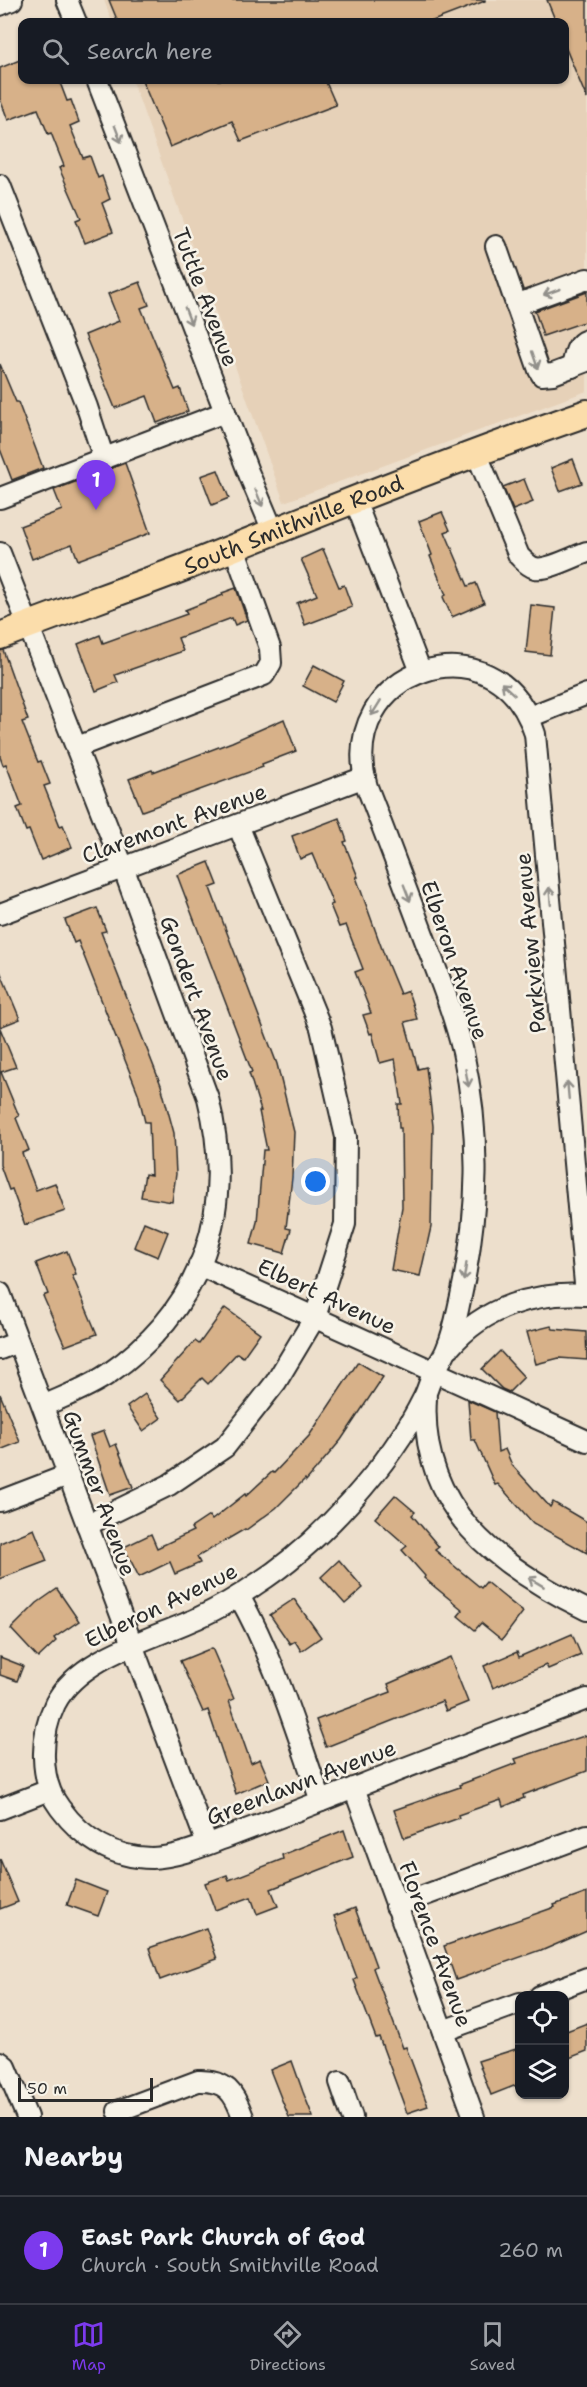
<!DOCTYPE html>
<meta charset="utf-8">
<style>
body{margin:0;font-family:"Shantell Sans",sans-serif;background:#20242c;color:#f1f3f6}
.controls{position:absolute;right:18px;bottom:18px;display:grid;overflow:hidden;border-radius:12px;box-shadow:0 2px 4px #0004}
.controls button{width:54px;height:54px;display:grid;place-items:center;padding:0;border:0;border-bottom:2px solid #363941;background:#171b24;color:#f1f3f6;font:30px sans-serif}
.scale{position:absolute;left:18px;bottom:15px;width:135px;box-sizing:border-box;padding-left:6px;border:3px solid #2b2b2b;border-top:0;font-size:16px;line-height:21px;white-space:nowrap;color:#2b2b2b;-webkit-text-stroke:4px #f7f3e8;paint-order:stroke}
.you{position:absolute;left:316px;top:1182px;width:21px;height:21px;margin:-15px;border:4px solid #fff;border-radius:50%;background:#1a73e8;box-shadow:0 0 0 9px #1a73e833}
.badge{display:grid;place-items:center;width:39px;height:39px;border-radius:50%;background:#7c3aed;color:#fff;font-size:20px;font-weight:700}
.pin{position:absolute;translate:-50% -50px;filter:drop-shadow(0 2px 3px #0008)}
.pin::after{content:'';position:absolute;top:32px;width:21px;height:18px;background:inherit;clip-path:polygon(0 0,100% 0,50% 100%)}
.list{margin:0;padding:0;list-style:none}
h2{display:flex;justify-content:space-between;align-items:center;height:78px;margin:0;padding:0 24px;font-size:26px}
h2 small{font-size:20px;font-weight:400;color:#9ea1a6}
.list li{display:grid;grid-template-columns:39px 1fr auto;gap:18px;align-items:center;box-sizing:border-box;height:108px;padding:0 24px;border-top:2px solid #363941}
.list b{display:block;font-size:22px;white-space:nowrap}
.list p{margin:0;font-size:20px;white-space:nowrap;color:#9ea1a6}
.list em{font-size:20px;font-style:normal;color:#9ea1a6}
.icon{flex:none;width:33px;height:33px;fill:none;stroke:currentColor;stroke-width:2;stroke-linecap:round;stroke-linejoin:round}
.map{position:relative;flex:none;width:587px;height:2117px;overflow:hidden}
.search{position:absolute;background:#171b24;box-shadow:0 2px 4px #0004;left:18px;right:18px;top:18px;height:66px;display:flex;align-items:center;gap:15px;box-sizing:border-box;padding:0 21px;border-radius:12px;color:#9ea1a6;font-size:22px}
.sheet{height:186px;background:#171b24}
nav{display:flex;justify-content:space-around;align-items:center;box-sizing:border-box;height:84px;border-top:2px solid #363941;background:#171b24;font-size:16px;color:#9ea1a6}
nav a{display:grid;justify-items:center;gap:3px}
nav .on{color:#7c3aed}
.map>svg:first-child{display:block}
</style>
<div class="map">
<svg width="587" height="2117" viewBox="0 0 587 2117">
<rect width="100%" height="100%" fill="#eddfcc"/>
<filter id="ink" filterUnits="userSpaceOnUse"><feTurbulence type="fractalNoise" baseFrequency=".0167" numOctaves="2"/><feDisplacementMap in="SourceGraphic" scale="12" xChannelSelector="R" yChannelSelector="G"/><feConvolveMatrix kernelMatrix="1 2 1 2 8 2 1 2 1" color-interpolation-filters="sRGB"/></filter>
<g filter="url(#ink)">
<path fill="#e6d1b8" d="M 104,0 L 587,0 L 587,391 L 284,502 L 132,80 L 564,80 L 564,22 L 112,22 Z"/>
<g fill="#d7b189" stroke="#2b2b2b" stroke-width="1.5">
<path d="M 109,0 L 485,0 L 485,1 L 430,22 L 118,22 Z"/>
<path d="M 547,0 L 587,0 L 587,99 L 564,44 L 564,22 L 556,22 Z"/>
<path d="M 22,59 L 22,80 L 59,80 L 67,101 L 71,100 L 79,122 L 70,126 L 83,158 L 90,156 L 98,178 L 102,176 L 110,199 L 102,203 L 113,232 L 85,243 L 76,220 L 81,218 L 59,168 L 64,166 L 51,133 L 48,134 L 38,109 L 8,120 L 0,99 L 0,68 Z"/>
<path d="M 142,80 L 325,80 L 336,105 L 241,141 L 232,121 L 170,147 Z"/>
<path d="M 140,282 L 149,305 L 141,308 L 175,390 L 180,388 L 188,411 L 157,423 L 147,396 L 115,408 L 85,335 L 119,321 L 108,294 Z"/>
<path d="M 587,292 L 587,321 L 543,336 L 535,311 Z"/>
<path d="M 0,364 L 16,402 L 18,402 L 43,468 L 12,480 L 0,449 Z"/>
<path d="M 573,459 L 582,483 L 560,491 L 551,468 Z"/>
<path d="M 125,463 L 150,533 L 78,560 L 72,544 L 32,559 L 20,526 L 62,510 L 54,490 Z"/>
<path d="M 218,470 L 229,498 L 212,505 L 201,476 Z"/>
<path d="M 524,479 L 533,502 L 513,510 L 503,487 Z"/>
<path d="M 442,512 L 450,530 L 445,532 L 468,586 L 476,583 L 484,603 L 452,617 L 443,597 L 446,595 L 430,556 L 432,555 L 419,521 Z"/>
<path d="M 323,549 L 339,587 L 344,585 L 352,607 L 305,625 L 297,603 L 317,595 L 301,559 Z"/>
<path d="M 236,588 L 247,620 L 235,625 L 232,618 L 178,638 L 183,651 L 115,675 L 118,682 L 96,691 L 78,644 L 100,635 L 103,643 L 136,631 L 137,632 L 187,614 L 185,610 L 223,595 L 222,593 Z"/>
<path d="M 531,605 L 555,608 L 550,655 L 526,652 Z"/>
<path d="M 3,650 L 28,720 L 22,722 L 38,762 L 41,761 L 50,784 L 44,786 L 60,826 L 63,825 L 72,847 L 41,860 L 29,830 L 26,831 L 17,808 L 22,806 L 6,764 L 3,765 L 0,757 L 0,651 Z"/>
<path d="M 314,665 L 344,681 L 333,702 L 303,686 Z"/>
<path d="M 284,719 L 296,751 L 262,764 L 263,767 L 142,811 L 129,779 L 152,770 L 153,772 L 232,742 Z"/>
<path d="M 339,818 L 347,841 L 344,842 L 358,877 L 356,877 L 386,960 L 400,994 L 408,991 L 417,1019 L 405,1022 L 418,1069 L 426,1067 L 433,1126 L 431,1227 L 420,1276 L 391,1270 L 402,1207 L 401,1128 L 399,1128 L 398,1104 L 402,1104 L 395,1059 L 380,1063 L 372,1033 L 370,1034 L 363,1015 L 371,1013 L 355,972 L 363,969 L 346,925 L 339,927 L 330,905 L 333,904 L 312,854 L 300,859 L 292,836 Z"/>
<path d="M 209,862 L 218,885 L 210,888 L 277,1064 L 294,1132 L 292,1178 L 286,1228 L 291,1229 L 284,1253 L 251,1244 L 257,1222 L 263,1150 L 267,1150 L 259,1111 L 261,1111 L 249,1073 L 252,1072 L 177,875 Z"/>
<path d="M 97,908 L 106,931 L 101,932 L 161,1085 L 174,1133 L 176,1174 L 172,1202 L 141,1197 L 145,1174 L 151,1175 L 149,1122 L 145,1122 L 138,1093 L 78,941 L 74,943 L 65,920 Z"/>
<path d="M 0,971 L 20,1019 L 0,1027 Z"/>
<path d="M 0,1028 L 16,1067 L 1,1072 L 19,1116 L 16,1118 L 29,1150 L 22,1153 L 36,1190 L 55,1183 L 65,1211 L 25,1225 L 12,1189 L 9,1190 L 0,1165 Z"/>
<path d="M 144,1222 L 168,1232 L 158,1257 L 134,1247 Z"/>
<path d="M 67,1251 L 76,1274 L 72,1275 L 97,1334 L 65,1346 L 43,1296 L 48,1294 L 36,1263 Z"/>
<path d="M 225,1308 L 260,1333 L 243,1357 L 237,1353 L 208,1384 L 202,1378 L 180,1400 L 160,1380 L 195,1341 L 199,1344 Z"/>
<path d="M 551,1326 L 553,1329 L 586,1332 L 587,1360 L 559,1358 L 536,1364 L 527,1332 Z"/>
<path d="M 500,1351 L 524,1377 L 509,1392 L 502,1389 L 482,1369 Z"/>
<path d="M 358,1362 L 383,1377 L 341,1440 L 306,1481 L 305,1479 L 276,1508 L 246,1530 L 245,1529 L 197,1557 L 200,1563 L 175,1574 L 170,1562 L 139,1577 L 124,1547 L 151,1534 L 157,1548 L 193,1531 L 191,1528 L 209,1516 L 212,1520 L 245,1494 L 246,1496 L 272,1472 L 274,1473 L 309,1436 Z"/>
<path d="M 0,1394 L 20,1442 L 0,1450 Z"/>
<path d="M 145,1394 L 161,1418 L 143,1431 L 127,1407 Z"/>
<path d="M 468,1400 L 495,1412 L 498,1452 L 505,1449 L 512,1465 L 550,1507 L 553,1502 L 587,1522 L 587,1553 L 533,1523 L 498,1484 L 495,1485 L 475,1440 L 471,1440 Z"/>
<path d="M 104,1431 L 110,1447 L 116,1444 L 133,1487 L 110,1495 L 90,1436 Z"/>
<path d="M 395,1495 L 415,1512 L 412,1515 L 439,1547 L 435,1550 L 481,1588 L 486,1582 L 523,1612 L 502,1640 L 481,1623 L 475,1630 L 458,1616 L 463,1610 L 424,1578 L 425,1576 L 402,1550 L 407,1546 L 375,1518 Z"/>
<path d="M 34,1529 L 47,1561 L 0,1579 L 0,1543 Z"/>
<path d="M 339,1560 L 363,1588 L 345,1604 L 321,1577 Z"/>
<path d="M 57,1589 L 79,1621 L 54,1638 L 56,1641 L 38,1658 L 11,1629 L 37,1603 Z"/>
<path d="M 294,1599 L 321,1637 L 301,1651 L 295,1641 L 290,1644 L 270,1615 Z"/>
<path d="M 572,1634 L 581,1655 L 548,1669 L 546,1665 L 493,1688 L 484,1666 L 517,1652 L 519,1657 Z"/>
<path d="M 212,1648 L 234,1699 L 229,1701 L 251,1763 L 260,1759 L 269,1780 L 236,1794 L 208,1710 L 203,1712 L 180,1661 Z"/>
<path d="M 0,1657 L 23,1666 L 17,1681 L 0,1675 Z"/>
<path d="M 450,1657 L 468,1702 L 446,1711 L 442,1701 L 326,1747 L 316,1720 L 391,1692 L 388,1684 Z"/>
<path d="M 587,1735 L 587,1771 L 523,1795 L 524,1798 L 503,1807 L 501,1800 L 458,1815 L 459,1818 L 404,1838 L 394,1810 L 460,1787 L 459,1785 L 517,1763 L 515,1759 Z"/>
<path d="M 344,1830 L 353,1857 L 271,1889 L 278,1906 L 257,1914 L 251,1897 L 215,1910 L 205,1883 L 227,1875 L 229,1880 L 283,1859 L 282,1855 Z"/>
<path d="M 0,1859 L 18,1902 L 0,1909 Z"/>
<path d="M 76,1880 L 107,1892 L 98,1916 L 67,1905 Z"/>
<path d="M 587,1893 L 587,1931 L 541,1951 L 540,1950 L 456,1980 L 444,1946 L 555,1907 L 554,1905 Z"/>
<path d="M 355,1908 L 376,1966 L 373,1968 L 403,2048 L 406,2047 L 428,2106 L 407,2113 L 379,2037 L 376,2038 L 354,1980 L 357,1978 L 334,1916 Z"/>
<path d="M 206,1928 L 217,1959 L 160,1980 L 149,1948 Z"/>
<path d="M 587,2023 L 587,2051 L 564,2060 L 564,2032 Z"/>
<path d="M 519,2048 L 519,2084 L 491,2095 L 478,2061 Z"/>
<path d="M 292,2061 L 303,2092 L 313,2117 L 289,2117 L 281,2098 L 270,2070 Z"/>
</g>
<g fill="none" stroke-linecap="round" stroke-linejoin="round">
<g stroke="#2b2b2b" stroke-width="24">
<g id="minor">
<path d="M 67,0 L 76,22"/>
<path d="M 0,5 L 12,0"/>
<path d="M 97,80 L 249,474 L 273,531"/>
<path d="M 0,185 L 87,407 L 104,459"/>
<path d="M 496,246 L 539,370 L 542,375 L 553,374 L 587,361"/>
<path d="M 516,305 L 587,279"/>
<path d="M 572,367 C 575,356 575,344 587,340"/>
<path d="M 476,452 L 519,556 C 524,561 528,566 535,568 C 547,571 575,556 587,552"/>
<path d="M 0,498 L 225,412"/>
<path d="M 354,498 L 421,672"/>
<path d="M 0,553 L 123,867 L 208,1098 C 236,1209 204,1308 108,1374 C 88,1388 65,1396 43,1406"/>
<path d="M 529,717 L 587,694"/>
<path d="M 77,747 L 264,675 L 271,663 L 270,648 L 234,547"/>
<path d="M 0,914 L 365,777"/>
<path d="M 199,1265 L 587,1441"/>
<path d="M 0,1293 L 207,1844"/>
<path d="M 586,1295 L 535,734 C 497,614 333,669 367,787 C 387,838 406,889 425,940 C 439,977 454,1014 463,1052 C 481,1136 479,1212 461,1296 C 457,1313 454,1332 447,1348 C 444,1357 438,1364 434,1372 C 430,1380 428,1389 424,1397 C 390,1466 319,1544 255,1585 C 238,1597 219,1608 200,1617 C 154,1639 79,1656 55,1704 C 40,1735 39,1781 60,1808 C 82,1838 113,1858 152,1858 C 179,1857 205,1845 230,1836 C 270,1821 310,1806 349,1790 C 428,1758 508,1729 587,1699"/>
<path d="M 450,1347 C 484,1307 536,1291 587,1295"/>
<path d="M 0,1349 L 18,1342"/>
<path d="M 426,1398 C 419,1508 497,1566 587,1610"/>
<path d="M 0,1501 L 68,1475"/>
<path d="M 87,1525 L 169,1485 L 225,1447 L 276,1382 L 315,1317 L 345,1224 L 346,1137 L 321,1028 L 238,825"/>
<path d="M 239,1596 C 276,1661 296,1732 321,1801"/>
<path d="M 354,1788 L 474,2117"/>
<path d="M 0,1809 L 49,1790"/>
<path d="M 396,1906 L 587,1835"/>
<path d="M 540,1996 L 587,1978"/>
<path d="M 443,2031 L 520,2003"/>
<path d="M 0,2062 L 6,2067 L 27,2117"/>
<path d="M 340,2082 L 352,2117"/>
<path d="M 118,2111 L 198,2081 C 226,2080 234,2092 243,2117"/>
</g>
</g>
<g stroke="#2b2b2b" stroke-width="30">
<g id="major">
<path id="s1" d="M 0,636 C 62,612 126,590 188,566 C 320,513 452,460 587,413"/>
</g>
</g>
<use href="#minor" stroke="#f7f3e8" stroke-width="20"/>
<use href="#major" stroke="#fbddab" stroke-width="26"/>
</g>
<defs><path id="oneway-shaft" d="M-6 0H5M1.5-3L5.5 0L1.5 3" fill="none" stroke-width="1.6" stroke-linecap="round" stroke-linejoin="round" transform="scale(1.5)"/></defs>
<g stroke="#918f8a">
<use href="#oneway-shaft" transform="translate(118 134) rotate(69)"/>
<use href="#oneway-shaft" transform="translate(552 292) rotate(160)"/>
<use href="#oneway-shaft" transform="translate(188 316) rotate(69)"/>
<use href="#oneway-shaft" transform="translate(535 360) rotate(71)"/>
<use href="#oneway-shaft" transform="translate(259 498) rotate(67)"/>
<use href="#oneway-shaft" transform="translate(508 689) rotate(-138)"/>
<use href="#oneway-shaft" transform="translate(376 708) rotate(122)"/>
<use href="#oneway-shaft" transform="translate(407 893) rotate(69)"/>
<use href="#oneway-shaft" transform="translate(550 896) rotate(-95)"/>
<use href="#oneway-shaft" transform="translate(467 1078) rotate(80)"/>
<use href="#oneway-shaft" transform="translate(568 1090) rotate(-95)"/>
<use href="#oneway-shaft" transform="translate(465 1272) rotate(99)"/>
<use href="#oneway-shaft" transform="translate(536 1582) rotate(-149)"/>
</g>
</g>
<g text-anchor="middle" stroke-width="5" stroke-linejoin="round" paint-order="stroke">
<g font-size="22" fill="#2b2b2b" stroke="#f7f3e8">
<text transform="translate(206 297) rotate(69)" y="8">Tuttle Avenue</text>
<text dy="8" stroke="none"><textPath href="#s1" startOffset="314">South Smithville Road</textPath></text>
<text transform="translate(174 823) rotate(-20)" y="8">Claremont Avenue</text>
<text transform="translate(530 943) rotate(-95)" y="8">Parkview Avenue</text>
<text transform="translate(455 960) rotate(71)" y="8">Elberon Avenue</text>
<text transform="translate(197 998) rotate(70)" y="8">Gondert Avenue</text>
<text transform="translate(327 1296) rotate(25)" y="8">Elbert Avenue</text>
<text transform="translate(100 1493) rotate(70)" y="8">Gummer Avenue</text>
<text transform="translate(161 1605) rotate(-26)" y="8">Elberon Avenue</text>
<text transform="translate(301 1782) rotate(-21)" y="8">Greenlawn Avenue</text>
<text transform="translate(436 1944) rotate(70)" y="8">Florence Avenue</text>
</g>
</g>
</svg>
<div class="controls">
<button><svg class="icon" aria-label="locate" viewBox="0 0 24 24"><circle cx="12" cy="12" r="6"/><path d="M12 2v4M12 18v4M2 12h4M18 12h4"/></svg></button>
<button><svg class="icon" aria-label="layers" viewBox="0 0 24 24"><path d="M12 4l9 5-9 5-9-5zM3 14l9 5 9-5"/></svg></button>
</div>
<div class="scale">50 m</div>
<div class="you"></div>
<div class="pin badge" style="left:96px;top:510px">1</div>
<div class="search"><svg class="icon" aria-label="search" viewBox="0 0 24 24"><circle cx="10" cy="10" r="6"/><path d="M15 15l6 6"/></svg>Search here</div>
</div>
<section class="sheet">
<h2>Nearby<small></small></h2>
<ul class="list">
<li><span class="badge">1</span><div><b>East Park Church of God</b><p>Church · South Smithville Road</p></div><em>260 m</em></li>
</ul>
</section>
<nav>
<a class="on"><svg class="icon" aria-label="map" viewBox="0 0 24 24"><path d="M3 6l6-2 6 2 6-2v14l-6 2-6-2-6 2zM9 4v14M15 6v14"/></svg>Map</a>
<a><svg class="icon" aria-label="directions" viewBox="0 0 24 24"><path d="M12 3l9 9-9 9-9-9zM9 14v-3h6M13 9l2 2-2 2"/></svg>Directions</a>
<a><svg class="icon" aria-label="saved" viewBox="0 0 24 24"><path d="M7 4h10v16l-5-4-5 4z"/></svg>Saved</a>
</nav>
